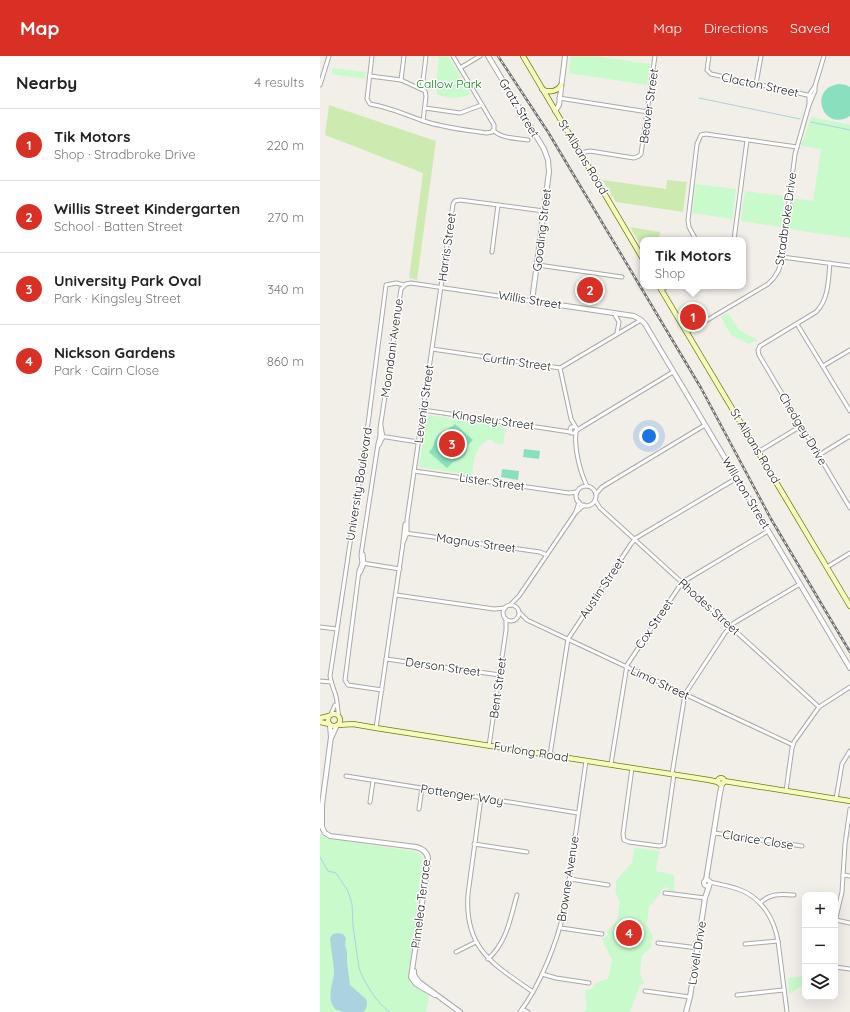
<!DOCTYPE html>
<meta charset="utf-8">
<style>
body{margin:0;font-family:Quicksand,sans-serif;background:#f2f2f2;color:#222}
.controls{position:absolute;right:12px;bottom:12px;display:grid;overflow:hidden;border-radius:8px;box-shadow:0 4px 16px #0002}
.controls button{width:36px;height:36px;display:grid;place-items:center;padding:0;border:0;border-bottom:1px solid #e0e0e0;background:#fff;color:#222;font:20px sans-serif}
.you{position:absolute;left:329px;top:380px;width:14px;height:14px;margin:-10px;border:3px solid #fff;border-radius:50%;background:#1a73e8;box-shadow:0 0 0 6px #1a73e833}
.badge{display:grid;place-items:center;width:26px;height:26px;border-radius:50%;background:#d93025;color:#fff;font-size:13px;font-weight:700}
.pin{position:absolute;translate:-50% -50%;border:2px solid #fff;box-shadow:0 1px 4px #0006}
.popup{position:absolute;left:320px;top:181px;width:106px;height:52px;box-sizing:border-box;display:grid;place-content:center;border-radius:8px;background:#fff;filter:drop-shadow(0 1px 3px #0005);font-size:13px;white-space:nowrap;color:#767676}
.popup b{font-size:15px;color:#222}
.popup::after{content:'';position:absolute;left:50%;top:100%;margin-left:-8px;border:8px solid transparent;border-top-color:#fff}
.list{margin:0;padding:0;list-style:none}
h2{display:flex;justify-content:space-between;align-items:center;height:52px;margin:0;padding:0 16px;font-size:17px}
h2 small{font-size:13px;font-weight:400;color:#767676}
.list li{display:grid;grid-template-columns:26px 1fr auto;gap:12px;align-items:center;box-sizing:border-box;height:72px;padding:0 16px;border-top:1px solid #e0e0e0}
.list b{display:block;font-size:15px;white-space:nowrap}
.list p{margin:0;font-size:13px;white-space:nowrap;color:#767676}
.list em{font-size:13px;font-style:normal;color:#767676}
.icon{flex:none;width:22px;height:22px;fill:none;stroke:currentColor;stroke-width:2;stroke-linecap:round;stroke-linejoin:round}
.map{position:relative;flex:none;width:530px;height:956px;overflow:hidden}
header{display:flex;align-items:center;gap:24px;box-sizing:border-box;height:56px;padding:0 20px;background:#d93025;color:#fff}
header strong{font-size:19px}
nav{display:flex;gap:22px;margin-inline-start:auto;font-size:14px}
main{display:flex}
aside{flex:1;background:#fff}
.map>svg:first-child{display:block}
</style>
<header>
<strong>Map</strong>
<nav><a>Map</a><a>Directions</a><a>Saved</a></nav>
</header>
<main>
<aside>
<h2>Nearby<small>4 results</small></h2>
<ul class="list">
<li><span class="badge">1</span><div><b>Tik Motors</b><p>Shop · Stradbroke Drive</p></div><em>220 m</em></li>
<li><span class="badge">2</span><div><b>Willis Street Kindergarten</b><p>School · Batten Street</p></div><em>270 m</em></li>
<li><span class="badge">3</span><div><b>University Park Oval</b><p>Park · Kingsley Street</p></div><em>340 m</em></li>
<li><span class="badge">4</span><div><b>Nickson Gardens</b><p>Park · Cairn Close</p></div><em>860 m</em></li>
</ul>
</aside>
<div class="map">
<svg width="530" height="956" viewBox="0 0 530 956">
<rect width="100%" height="100%" fill="#f2efe9"/>
<g fill="#cdebb0">
<path d="M 9,49 L 116,85 L 97,224 L 89,222 L 103,117 L 5,79 Z"/>
<path d="M 283,124 L 346,133 L 347,124 L 367,126 L 363,156 L 296,146 Z"/>
<path d="M 310,171 L 340,176 L 339,183 L 340,184 L 323,184 L 323,193 Z"/>
</g>
<g fill="#c8facc">
<path d="M 119,0 L 128,0 L 151,38 C 138,43 130,43 117,38 L 116,32 Z"/>
<path d="M 251,0 L 276,0 L 330,8 L 327,29 L 249,17 Z"/>
<path d="M 12,12 L 46,16 L 45,23 L 12,18 Z"/>
<path d="M 491,61 L 530,69 L 530,182 L 468,173 L 472,142 L 493,145 L 501,93 L 481,90 Z"/>
<path d="M 376,128 L 416,133 L 412,163 L 372,157 Z"/>
<path d="M 425,135 L 465,140 L 461,171 L 421,165 Z"/>
<path d="M 408,257 L 419,274 L 438,284 L 429,288 L 411,279 L 401,261 Z"/>
<path d="M 107,359 L 186,370 L 183,389 L 175,387 L 170,383 C 155,389 154,404 152,419 L 99,411 Z"/>
<path d="M 0,778 L 8,783 L 94,795 L 102,799 L 103,806 L 89,920 L 93,929 L 109,939 L 106,956 L 0,956 Z"/>
<path d="M 314,792 L 339,795 L 336,815 L 354,819 L 354,836 L 350,835 L 348,832 L 344,831 L 341,835 L 340,838 L 329,851 L 327,869 L 333,881 L 330,886 L 332,890 L 322,900 L 320,918 L 324,927 L 320,929 L 310,956 L 264,956 L 267,953 L 265,934 C 271,934 273,933 275,927 L 288,923 L 292,904 L 282,883 L 287,880 L 288,874 L 297,865 L 300,846 L 295,835 L 296,831 L 296,825 L 312,807 Z"/>
<path d="M 485,920 L 485,929 L 483,929 L 469,938 L 468,922 Z"/>
</g>
<g fill="#88e0be">
<path d="M 519,28 L 526,29 L 530,31 L 530,60 C 503,77 487,32 519,28 Z"/>
<path d="M 135,368 L 153,384 L 148,389 L 147,395 L 144,401 L 138,404 L 133,406 L 127,412 L 109,396 C 116,389 113,385 118,379 C 123,373 130,373 135,368 Z"/>
<path d="M 204,393 L 220,395 L 219,403 L 203,401 Z"/>
<path d="M 182,413 L 199,415 L 198,424 L 181,421 Z"/>
</g>
<path fill="#aad3df" d="M 18,877 L 23,878 L 26,882 L 25,888 L 27,896 L 27,906 L 30,929 L 46,943 C 48,948 47,952 43,956 L 22,956 L 19,954 L 16,954 C 5,941 14,929 14,914 C 13,903 11,893 10,882 L 13,878 Z"/>
<g fill="none" stroke-linecap="round" stroke-linejoin="round">
<g stroke="#aad3df" stroke-width="1">
<path d="M 379,42 L 480,63"/>
<path d="M 491,66 L 530,74"/>
<path d="M 0,801 L 8,815 L 16,817 L 28,835 L 32,848 L 33,870 L 39,912 C 43,925 59,950 70,956"/>
</g>
<g stroke="#a9a9a9" stroke-width="5">
<g id="minor">
<path d="M 52,0 L 47,43 L 50,48 C 70,51 88,60 107,66 C 126,72 146,74 166,77 L 172,76 L 174,73 L 174,69 L 133,0"/>
<path d="M 389,0 L 387,14 L 391,18 L 492,40"/>
<path d="M 140,12 L 160,0"/>
<path d="M 50,20 L 81,24 L 105,35 L 106,40 L 103,65"/>
<path d="M 81,24 L 84,0"/>
<path d="M 436,28 L 441,0"/>
<path d="M 0,29 L 9,0"/>
<path d="M 102,33 L 106,0"/>
<path d="M 239,42 L 328,56"/>
<path d="M 489,49 L 489,39 L 495,30 L 504,0"/>
<path d="M 105,52 L 140,57 L 162,49"/>
<path d="M 173,74 C 182,83 196,82 208,84"/>
<path d="M 260,97 L 270,95 L 314,102 L 319,100 L 321,98 L 335,0"/>
<path d="M 376,184 L 369,171 L 368,164 L 377,88 L 381,79 L 386,78 L 477,91"/>
<path d="M 414,184 L 427,84"/>
<path d="M 172,196 L 178,149"/>
<path d="M 462,201 L 530,210"/>
<path d="M 510,207 C 508,225 509,243 496,256 L 440,290 L 438,294 L 439,299 L 530,452"/>
<path d="M 218,209 L 302,221"/>
<path d="M 341,234 L 348,230"/>
<path d="M 294,257 L 299,266 L 297,277"/>
<path d="M 477,268 L 530,355"/>
<path d="M 367,276 L 448,228 C 457,220 460,213 462,201 L 475,98 L 489,49 L 495,35 L 495,30"/>
<path d="M 112,293 L 240,312 L 321,264"/>
<path d="M 503,310 L 530,294"/>
<path d="M 240,312 L 251,363 L 257,373 L 255,377 L 251,377 L 250,373 L 251,371 L 255,371"/>
<path d="M 103,354 L 250,376"/>
<path d="M 256,375 L 262,371 L 353,316"/>
<path d="M 256,376 C 254,392 260,416 267,430"/>
<path d="M 60,380 L 98,386"/>
<path d="M 59,389 L 63,381 L 61,370"/>
<path d="M 438,396 L 481,370"/>
<path d="M 499,399 L 530,380"/>
<path d="M 94,415 L 249,437 L 257,436"/>
<circle cx="266" cy="440" r="10"/>
<path d="M 276,438 L 282,431 L 385,369"/>
<path d="M 275,444 L 280,452 L 499,651"/>
<path d="M 256,456 L 264,449"/>
<path d="M 85,477 L 220,496 L 227,499"/>
<path d="M 83,486 L 85,468"/>
<path d="M 42,507 L 80,513"/>
<path d="M 507,511 L 530,497"/>
<path d="M 40,517 L 44,508 L 43,498"/>
<path d="M 76,539 L 174,553 L 185,552"/>
<path d="M 190,549 L 199,540 L 256,456 L 259,446"/>
<circle cx="191" cy="557" r="8"/>
<path d="M 199,556 L 207,564 L 473,689"/>
<path d="M 0,571 L 17,573"/>
<path d="M 66,603 L 180,619"/>
<path d="M 0,625 L 11,626"/>
<path d="M 62,634 L 28,629 L 25,624 L 39,515 L 42,507 L 41,499 L 58,388 L 60,380 L 60,373 L 81,233 L 86,228 L 91,227 L 212,245"/>
<path d="M 11,658 L 15,649"/>
<path d="M 19,661 C 17,653 18,645 15,637 C 13,631 11,627 10,620 L 48,368 L 66,229 L 76,227 L 84,229"/>
<path d="M 56,672 L 83,487 L 87,477 L 87,464 L 133,148 L 135,145 L 140,144 L 224,155"/>
<path d="M 169,690 L 186,574 L 186,563"/>
<path d="M 230,699 L 248,583 L 311,488 L 316,482 L 417,422"/>
<path d="M 291,708 L 307,609 L 359,531 L 366,524 L 448,475"/>
<path d="M 312,712 L 303,778 L 304,784 L 309,786 L 339,790 L 344,789 L 354,718"/>
<path d="M 352,718 L 365,638 L 405,577 L 414,567 L 480,528"/>
<path d="M 26,720 L 258,757"/>
<path d="M 466,735 L 472,692 L 474,686 L 499,651 L 530,631"/>
<path d="M 161,742 L 148,838 C 144,893 173,908 213,936"/>
<path d="M 516,743 L 522,708 L 530,695"/>
<path d="M 50,746 L 53,725"/>
<path d="M 99,753 L 102,732"/>
<path d="M 394,777 L 482,790"/>
<path d="M 154,788 L 207,796"/>
<path d="M 523,819 L 530,820"/>
<path d="M 250,823 L 288,829"/>
<path d="M 390,826 C 399,828 409,830 418,833 C 441,841 454,862 458,885 L 467,956"/>
<path d="M 345,837 L 385,842"/>
<path d="M 440,847 C 451,837 460,838 474,839"/>
<path d="M 516,864 L 530,867"/>
<path d="M 515,866 L 522,836 L 525,788 L 530,753"/>
<path d="M 241,872 L 282,878"/>
<path d="M 338,887 L 378,892"/>
<path d="M 425,888 L 458,885"/>
<path d="M 136,896 L 156,886"/>
<path d="M 168,903 C 187,886 190,863 197,839"/>
<path d="M 515,911 L 530,913"/>
<path d="M 222,918 L 236,922 L 269,927"/>
<path d="M 325,935 L 370,941"/>
<path d="M 417,939 L 464,934"/>
<path d="M 202,953 L 208,956"/>
<path d="M 200,956 C 221,928 237,886 245,852 L 266,705"/>
</g>
</g>
<g stroke="#a9a9a9" stroke-width="6">
<g id="tertiary">
<path d="M 168,0 L 224,93 L 228,104 L 229,116 L 212,245 L 314,260 L 321,264 L 325,268 L 530,612"/>
<path d="M 235,55 L 239,49 L 245,0"/>
<path d="M 10,669 L 11,681 L 2,749 L 2,771 L 5,777 L 10,780 L 96,791 C 104,793 109,798 108,807 L 91,921 L 96,928 L 115,939"/>
<path d="M 12,680 L 17,669"/>
<circle cx="387" cy="827" r="3"/>
<path d="M 386,824 L 400,737 L 402,728"/>
<path d="M 94,915 L 94,919 L 99,926 L 140,956"/>
<path d="M 366,956 L 370,941 L 385,842 L 389,830"/>
</g>
</g>
<g stroke="#707d05" stroke-width="6">
<g id="secondary">
<path d="M 203,0 L 323,203"/>
<path d="M 222,33 C 228,37 237,36 241,29"/>
<path d="M 339,230 L 530,550"/>
<circle cx="14" cy="664" r="6"/>
<path d="M 0,662 L 9,660"/>
<path d="M 0,666 L 9,668"/>
<path d="M 18,669 L 33,668 L 56,672 L 389,724 L 398,726"/>
<circle cx="401" cy="725" r="3"/>
<path d="M 404,725 L 530,745"/>
</g>
</g>
<use href="#minor" stroke="#fff" stroke-width="3"/>
<use href="#tertiary" stroke="#fff" stroke-width="4"/>
<use href="#secondary" stroke="#f7fabf" stroke-width="4.5"/>
<g stroke="#707070" stroke-width="2.5">
<path id="rail" d="M 178,0 L 228,76 L 381,332 L 451,463 L 530,596"/>
</g>
<use href="#rail" stroke="#fff" stroke-width="1" stroke-dasharray="3" stroke-linecap="butt"/>
</g>
<g text-anchor="middle" stroke-width="3" stroke-linejoin="round" paint-order="stroke">
<g font-size="12" fill="#0c8416" stroke="#fff">
<text x="129" y="32">Callow Park</text>
</g>
<g font-size="12" fill="#222" stroke="#fff">
<text transform="translate(440 29) rotate(12)" y="4">Clacton Street</text>
<text transform="translate(329 50) rotate(-82)" y="4">Beaver Street</text>
<text transform="translate(199 52) rotate(59)" y="4">Gratz Street</text>
<text transform="translate(263 101) rotate(59)" y="4">St Albans Road</text>
<text transform="translate(466 163) rotate(-82)" y="4">Stradbroke Drive</text>
<text transform="translate(222 174) rotate(-83)" y="4">Gooding Street</text>
<text transform="translate(127 191) rotate(-82)" y="4">Harris Street</text>
<text transform="translate(210 244) rotate(9)" y="4">Willis Street</text>
<text transform="translate(72 292) rotate(-82)" y="4">Moondani Avenue</text>
<text transform="translate(197 306) rotate(8)" y="4">Curtin Street</text>
<text transform="translate(104 348) rotate(-82)" y="4">Levenia Street</text>
<text transform="translate(173 364) rotate(8)" y="4">Kingsley Street</text>
<text transform="translate(483 373) rotate(59)" y="4">Chedgey Drive</text>
<text transform="translate(435 390) rotate(59)" y="4">St Albans Road</text>
<text transform="translate(172 426) rotate(8)" y="4">Lister Street</text>
<text transform="translate(39 428) rotate(-81)" y="4">University Boulevard</text>
<text transform="translate(426 437) rotate(59)" y="4">Willaton Street</text>
<text transform="translate(156 487) rotate(8)" y="4">Magnus Street</text>
<text transform="translate(282 532) rotate(-56)" y="4">Austin Street</text>
<text transform="translate(389 551) rotate(42)" y="4">Rhodes Street</text>
<text transform="translate(334 568) rotate(-56)" y="4">Cox Street</text>
<text transform="translate(123 611) rotate(8)" y="4">Derson Street</text>
<text transform="translate(340 627) rotate(25)" y="4">Lima Street</text>
<text transform="translate(178 632) rotate(-82)" y="4">Bent Street</text>
<text transform="translate(211 696) rotate(9)" y="4">Furlong Road</text>
<text transform="translate(142 739) rotate(9)" y="4">Pottenger Way</text>
<text transform="translate(438 784) rotate(9)" y="4">Clarice Close</text>
<text transform="translate(248 823) rotate(-81)" y="4">Browne Avenue</text>
<text transform="translate(101 848) rotate(-83)" y="4">Pimelea Terrace</text>
<text transform="translate(377 897) rotate(-81)" y="4">Lovell Drive</text>
</g>
</g>
</svg>
<div class="controls">
<button>+</button>
<button>−</button>
<button><svg class="icon" aria-label="layers" viewBox="0 0 24 24"><path d="M12 4l9 5-9 5-9-5zM3 14l9 5 9-5"/></svg></button>
</div>
<div class="you"></div>
<div class="pin badge" style="left:373px;top:261px">1</div>
<div class="popup"><b>Tik Motors</b>Shop</div>
<div class="pin badge" style="left:270px;top:234px">2</div>
<div class="pin badge" style="left:132px;top:388px">3</div>
<div class="pin badge" style="left:309px;top:877px">4</div>
</div>
</main>
